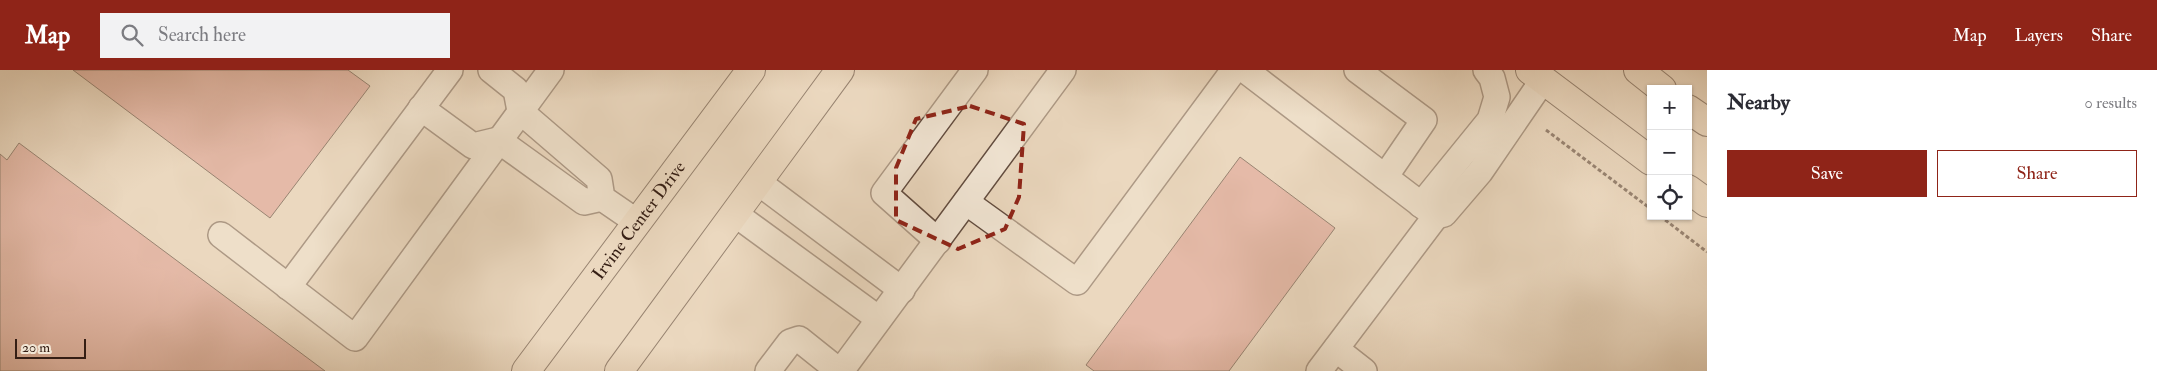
<!DOCTYPE html>
<meta charset="utf-8">
<style>
body{margin:0;font-family:"IM FELL Double Pica",serif;background:#f2f2f3;color:#2b2b33}
.controls{position:absolute;right:15px;top:15px;display:grid;overflow:hidden;border-radius:0px;box-shadow:0 1px 4px #0004}
.controls button{width:45px;height:45px;display:grid;place-items:center;padding:0;border:0;border-bottom:1px solid #e1e1e2;background:#fff;color:#2b2b33;font:25px sans-serif}
.scale{position:absolute;left:15px;bottom:12px;width:71px;box-sizing:border-box;padding-left:5px;border:2px solid #351e14;border-top:0;font-size:14px;line-height:18px;white-space:nowrap;color:#351e14;-webkit-text-stroke:4px #f2e6d5;paint-order:stroke}
.list{margin:0;padding:0;list-style:none}
h2{display:flex;justify-content:space-between;align-items:center;height:65px;margin:0;padding:0 20px;font-size:21px}
h2 small{font-size:16px;font-weight:400;color:#7c7c81}
.actions{display:flex;gap:10px;padding:15px 20px}
.actions a{flex:1;padding:11px 0;border:1px solid #8f2418;border-radius:0px;text-align:center;font-size:18px;color:#8f2418}
.actions .main{background:#8f2418;color:#fff}
.icon{flex:none;width:28px;height:28px;fill:none;stroke:currentColor;stroke-width:2;stroke-linecap:round;stroke-linejoin:round}
.map{position:relative;flex:none;width:1707px;height:301px;overflow:hidden}
header{display:flex;align-items:center;gap:30px;box-sizing:border-box;height:70px;padding:0 25px;background:#8f2418;color:#fff}
header strong{font-size:24px}
nav{display:flex;gap:28px;margin-inline-start:auto;font-size:18px}
.search{width:350px;height:45px;background:#f2f2f3;display:flex;align-items:center;gap:12px;box-sizing:border-box;padding:0 18px;border-radius:0px;color:#7c7c81;font-size:19px}
main{display:flex}
aside{flex:1;background:#fff}
.map>svg:first-child{display:block}
</style>
<header>
<strong>Map</strong>
<div class="search"><svg class="icon" aria-label="search" viewBox="0 0 24 24"><circle cx="10" cy="10" r="6"/><path d="M15 15l6 6"/></svg>Search here</div>
<nav><a>Map</a><a>Layers</a><a>Share</a></nav>
</header>
<main>
<div class="map">
<svg width="1707" height="301" viewBox="0 0 1707 301">
<rect width="100%" height="100%" fill="#ebd8bf"/>
<filter id="stains"><feTurbulence type="fractalNoise" baseFrequency=".004" numOctaves="4"/><feColorMatrix values="0 0 0 0 .2 0 0 0 0 .09 0 0 0 0 .02 0 0 0 .5 -.17"/></filter>
<radialGradient id="worn" r=".72"><stop offset=".6" stop-color="#630" stop-opacity="0"/><stop offset="1" stop-color="#630" stop-opacity=".3"/></radialGradient>
<g fill="#dd958d" stroke="#351e14">
<path d="M 73,0 L 348,0 L 370,16 L 270,148 Z"/>
<path d="M 19,73 L 325,301 L 0,301 L 0,84 L 7,90 Z"/>
<path d="M 1240,87 L 1335,158 L 1229,301 L 1094,301 L 1086,295 Z"/>
</g>
<g fill="none" stroke-linecap="round" stroke-linejoin="round">
<g stroke="#624c3f" stroke-width="28">
<g id="minor">
<path d="M 491,0 L 516,20 L 520,41 L 599,109 L 602,128 L 637,152"/>
<path d="M 1245,0 L 1436,146 L 1444,144 L 1480,102 L 1543,10"/>
<path d="M 1357,0 L 1424,50 L 1385,107"/>
<path d="M 421,38 L 473,76 L 498,70 L 584,132 L 602,128"/>
<path d="M 758,112 L 902,220"/>
<path d="M 966,132 L 1077,212 L 1234,0"/>
<path d="M 1421,135 L 1490,50 L 1497,27 L 1492,8 L 1486,0"/>
<path d="M 735,144 L 879,249"/>
<path d="M 221,165 L 355,268 L 551,0"/>
<path d="M 938,171 L 884,123 L 975,0"/>
<path d="M 288,217 L 450,0"/>
<path d="M 1336,279 L 1364,301"/>
<path d="M 768,301 L 790,272 L 799,269 L 839,301"/>
<path d="M 841,301 L 1063,0"/>
<path d="M 1319,301 L 1436,146"/>
</g>
</g>
<g stroke="#351e14" stroke-width="30">
<g id="major">
<path d="M 1530,0 L 1651,91"/>
<path d="M 1638,0 L 1662,19"/>
<path d="M 1688,39 L 1707,52"/>
<path d="M 1688,119 L 1707,133"/>
<path id="s1" d="M 526,301 L 751,0"/>
<path d="M 619,301 L 840,0"/>
</g>
</g>
<g stroke="#351e14" stroke-width="3" stroke-dasharray="4 2.5" stroke-linecap="butt">
<path d="M 1546,60 L 1651,139"/>
<path d="M 1660,146 L 1707,182"/>
</g>
<use href="#minor" stroke="#f2e6d5" stroke-width="25"/>
<use href="#major" stroke="#ebd8bf" stroke-width="28"/>
</g>
<path d="M0 0H1707V301H0ZM 970,36 L 1024,54 L 1019,127 L 1005,159 L 958,179 L 896,150 L 896,98 L 916,49 Z" fill="#ebd8bf" fill-opacity=".55" fill-rule="evenodd"/>
<path fill="none" stroke="#8f2418" stroke-width="4" stroke-dasharray="10 6" stroke-linejoin="round" d="M 970,36 L 1024,54 L 1019,127 L 1005,159 L 958,179 L 896,150 L 896,98 L 916,49 Z"/>
<g text-anchor="middle" stroke-width="4" stroke-linejoin="round" paint-order="stroke">
<g font-size="18" fill="#351e14" stroke="#f2e6d5">
<text dy="6" stroke="none"><textPath href="#s1" startOffset="188">Irvine Center Drive</textPath></text>
</g>
</g>
<rect width="100%" height="100%" filter="url(#stains)"/>
<rect width="100%" height="100%" fill="url(#worn)"/>
</svg>
<div class="controls">
<button>+</button>
<button>−</button>
<button><svg class="icon" aria-label="locate" viewBox="0 0 24 24"><circle cx="12" cy="12" r="6"/><path d="M12 2v4M12 18v4M2 12h4M18 12h4"/></svg></button>
</div>
<div class="scale">20 m</div>
</div>
<aside>
<h2>Nearby<small>0 results</small></h2>
<ul class="list">
</ul>
<div class="actions"><a class="main">Save</a><a>Share</a></div>
</aside>
</main>
